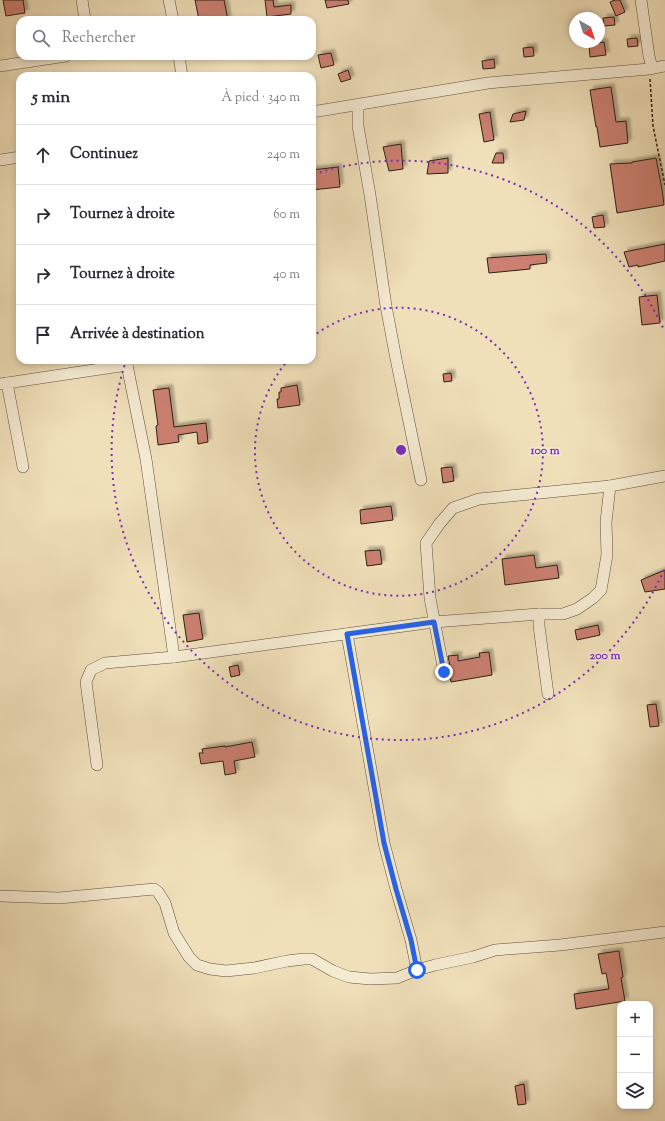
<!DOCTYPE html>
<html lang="fr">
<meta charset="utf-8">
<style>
body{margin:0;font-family:"Sorts Mill Goudy",serif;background:#f7f7f7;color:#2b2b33}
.controls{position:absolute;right:12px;bottom:12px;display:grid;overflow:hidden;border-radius:8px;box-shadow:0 2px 6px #0003}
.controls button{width:36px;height:36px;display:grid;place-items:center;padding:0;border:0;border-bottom:1px solid #e1e1e2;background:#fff;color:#2b2b33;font:20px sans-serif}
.compass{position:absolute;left:569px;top:12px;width:36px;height:36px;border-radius:50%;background:#fff;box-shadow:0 2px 6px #0003;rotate:141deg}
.stop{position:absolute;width:12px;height:12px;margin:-9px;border:3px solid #2563eb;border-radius:50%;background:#fff}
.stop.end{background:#2563eb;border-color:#fff;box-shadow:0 1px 4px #0008}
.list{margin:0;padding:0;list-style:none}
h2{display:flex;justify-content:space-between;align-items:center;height:52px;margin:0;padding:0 16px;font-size:17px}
h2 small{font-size:13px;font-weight:400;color:#7c7c81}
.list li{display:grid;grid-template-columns:26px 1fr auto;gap:12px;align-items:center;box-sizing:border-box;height:60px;padding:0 16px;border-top:1px solid #e1e1e2}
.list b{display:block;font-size:15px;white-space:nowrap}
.list em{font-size:13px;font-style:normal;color:#7c7c81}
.icon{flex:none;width:22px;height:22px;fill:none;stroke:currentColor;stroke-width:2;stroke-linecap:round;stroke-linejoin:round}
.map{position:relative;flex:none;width:665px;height:1121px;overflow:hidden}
.search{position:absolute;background:#fff;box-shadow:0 2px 6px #0003;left:16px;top:16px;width:300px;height:44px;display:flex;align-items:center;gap:10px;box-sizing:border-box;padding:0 14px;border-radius:12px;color:#7c7c81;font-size:15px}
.panel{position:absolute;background:#fff;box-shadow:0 2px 6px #0003;left:16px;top:72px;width:300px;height:292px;border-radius:12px}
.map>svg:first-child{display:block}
</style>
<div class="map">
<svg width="665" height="1121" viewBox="0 0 665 1121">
<defs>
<filter id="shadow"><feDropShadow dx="3.5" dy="-3.5" stdDeviation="1" flood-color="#0004"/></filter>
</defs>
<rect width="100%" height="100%" fill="#f0e0ba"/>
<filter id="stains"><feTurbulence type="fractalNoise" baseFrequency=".005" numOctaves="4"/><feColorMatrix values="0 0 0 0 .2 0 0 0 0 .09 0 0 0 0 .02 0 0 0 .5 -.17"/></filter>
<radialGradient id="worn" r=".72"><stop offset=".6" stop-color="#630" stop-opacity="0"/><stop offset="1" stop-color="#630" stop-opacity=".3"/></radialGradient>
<g fill="#cc8071" stroke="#2c2012" filter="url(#shadow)">
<path d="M 3,0 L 23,0 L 25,13 L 6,16 Z"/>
<path d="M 195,0 L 224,0 L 228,20 L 199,20 Z"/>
<path d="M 265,0 L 273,0 L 274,7 L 291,5 L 291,14 L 267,17 Z"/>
<path d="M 325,0 L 348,0 L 349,4 L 327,8 Z"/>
<path d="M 615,0 L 620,0 L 625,12 L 616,16 L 610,2 Z"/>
<path d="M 614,17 L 615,25 L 604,26 L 603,18 Z"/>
<path d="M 637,38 L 638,46 L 628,47 L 627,39 Z"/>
<path d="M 604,42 L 606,55 L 590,57 L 589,44 Z"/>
<path d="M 533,47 L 534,56 L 524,57 L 523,48 Z"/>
<path d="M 331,53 L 334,65 L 321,68 L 318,55 Z"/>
<path d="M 494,59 L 495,68 L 483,69 L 482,61 Z"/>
<path d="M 348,70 L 351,79 L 341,82 L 338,74 Z"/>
<path d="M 611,87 L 616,122 L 626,121 L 628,143 L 600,147 L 597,127 L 596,127 L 590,90 Z"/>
<path d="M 526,111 L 524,120 L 510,122 L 513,114 Z"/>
<path d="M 490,112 L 494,140 L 484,142 L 479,114 Z"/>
<path d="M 401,144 L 403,169 L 389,171 L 383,147 Z"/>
<path d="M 496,153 L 503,153 L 504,163 L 492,163 Z"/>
<path d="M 448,158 L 448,173 L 427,174 L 429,161 Z"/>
<path d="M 656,158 L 662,189 L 664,205 L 617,213 L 610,164 L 632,163 L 632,162 Z"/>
<path d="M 338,167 L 340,187 L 312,190 L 312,170 Z"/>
<path d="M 603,215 L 605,227 L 594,228 L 592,217 Z"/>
<path d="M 665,244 L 665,261 L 638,267 L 638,265 L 629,267 L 624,252 Z"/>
<path d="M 546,254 L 547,263 L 530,265 L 530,269 L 489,273 L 487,258 Z"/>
<path d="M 657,295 L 660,323 L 642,325 L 639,297 Z"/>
<path d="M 451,373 L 452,381 L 444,382 L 443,374 Z"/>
<path d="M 297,385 L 300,405 L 278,408 L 277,399 L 279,399 L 279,392 L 281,392 L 281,388 Z"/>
<path d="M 169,388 L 174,427 L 206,423 L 208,442 L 198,444 L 197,432 L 178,435 L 179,442 L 158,445 L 156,426 L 158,425 L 153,390 Z"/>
<path d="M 452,467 L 454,481 L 443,483 L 441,468 Z"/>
<path d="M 391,506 L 393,520 L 361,524 L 360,510 Z"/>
<path d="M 380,550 L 382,564 L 367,566 L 365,551 Z"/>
<path d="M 534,555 L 536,568 L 557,565 L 559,578 L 505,585 L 502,559 Z"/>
<path d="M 665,570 L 665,589 L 645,592 L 641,580 Z"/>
<path d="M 199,613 L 203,639 L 187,642 L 183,615 Z"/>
<path d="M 598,625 L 600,635 L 577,640 L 575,630 Z"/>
<path d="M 489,652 L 492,675 L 451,682 L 450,676 L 451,671 L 448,656 L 458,655 L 458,661 L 480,657 L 479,653 Z"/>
<path d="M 238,665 L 240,675 L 231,677 L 229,667 Z"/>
<path d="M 656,704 L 659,726 L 650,727 L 647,705 Z"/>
<path d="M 252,742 L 255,757 L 234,761 L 236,773 L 225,775 L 223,761 L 201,764 L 199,753 L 203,753 L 202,749 L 225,746 L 225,747 Z"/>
<path d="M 619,951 L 623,977 L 621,978 L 625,1001 L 576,1009 L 574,994 L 609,989 L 606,973 L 602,974 L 598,954 Z"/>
<path d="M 524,1084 L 526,1104 L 518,1105 L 515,1086 Z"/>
</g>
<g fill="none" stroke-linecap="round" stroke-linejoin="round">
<g stroke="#5d503c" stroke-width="12">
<g id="minor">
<path d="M 82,0 L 85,20"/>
<path d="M 169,0 L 173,20"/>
<path d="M 641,0 L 649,56 L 652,68"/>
<path d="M 179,56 L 182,76"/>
<path d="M 0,66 L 66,56"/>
<path d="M 358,105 L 358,126 L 370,195 L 386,306 L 396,359 L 421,480"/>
<path d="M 312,112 L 488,83 L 649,69 L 665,66"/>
<path d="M 0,160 L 20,157"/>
<path d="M 126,360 L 146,459 L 174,657"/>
<path d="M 7,383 L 23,467"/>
<path d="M 0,384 L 127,365"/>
<path d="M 347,634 L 384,843 L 396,889 L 411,940 L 417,970"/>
<path d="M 444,672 L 430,598 L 426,543 L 440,523 L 453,508 L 479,499 L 610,486"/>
<path d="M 548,694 L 539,626 L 539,614 L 563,614 L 577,609 L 593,598 L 601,590 L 607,555 L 606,522 L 610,486 L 665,476"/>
<path d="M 97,765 L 86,682 L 91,670 L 105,663 L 174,657 L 434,622 L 539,614"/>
<path d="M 0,896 L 59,898 L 154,889 L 158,892 L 165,903 L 174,933 L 189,957 L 197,965 L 210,969 L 226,971 L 254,968 L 287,961 L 304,959 L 312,959 L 333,971 L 349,977 L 370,979 L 397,978 L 417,970 L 435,965 L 473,957 L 495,950 L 560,945 L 665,932"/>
</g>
</g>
<path stroke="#2c2012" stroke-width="1.5" stroke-dasharray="3 2" stroke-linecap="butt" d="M 650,79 L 653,126 L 665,185"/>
<use href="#minor" stroke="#f5ebd2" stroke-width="11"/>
</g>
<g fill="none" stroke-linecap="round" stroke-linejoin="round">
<path stroke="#2563eb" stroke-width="5" d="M 417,970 L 411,940 L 396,889 L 384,843 L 347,634 L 434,622 L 444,672"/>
</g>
<g fill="none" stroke="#7b2cbf" stroke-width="2" stroke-dasharray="2 4">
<path d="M312 337A144 144 0 1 1 288 360"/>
<path d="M664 570A289 289 0 0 1 126 361M314 174A289 289 0 0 1 664 330"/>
</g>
<circle cx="401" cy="450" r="6" fill="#7b2cbf" stroke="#f5ebd2" stroke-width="2"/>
<g font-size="12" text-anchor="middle" font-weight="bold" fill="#7b2cbf" stroke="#f5ebd2" stroke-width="3" stroke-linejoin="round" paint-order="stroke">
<text x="545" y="454">100 m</text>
<text x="605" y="659">200 m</text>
</g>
<rect width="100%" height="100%" filter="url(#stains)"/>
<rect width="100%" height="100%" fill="url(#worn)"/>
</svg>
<div class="controls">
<button>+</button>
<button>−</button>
<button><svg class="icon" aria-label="layers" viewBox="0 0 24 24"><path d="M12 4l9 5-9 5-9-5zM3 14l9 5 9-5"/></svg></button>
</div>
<svg class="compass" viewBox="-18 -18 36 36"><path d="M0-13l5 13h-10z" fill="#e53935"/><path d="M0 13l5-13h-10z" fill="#7c7c81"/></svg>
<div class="stop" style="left:417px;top:970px"></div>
<div class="stop end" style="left:444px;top:672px"></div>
<div class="search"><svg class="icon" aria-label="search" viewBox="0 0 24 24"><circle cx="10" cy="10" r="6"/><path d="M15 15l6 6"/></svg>Rechercher</div>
<section class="panel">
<h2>5 min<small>À pied · 340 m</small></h2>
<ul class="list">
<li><svg class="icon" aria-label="ahead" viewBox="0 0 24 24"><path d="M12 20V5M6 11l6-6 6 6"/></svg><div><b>Continuez</b></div><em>240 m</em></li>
<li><svg class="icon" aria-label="right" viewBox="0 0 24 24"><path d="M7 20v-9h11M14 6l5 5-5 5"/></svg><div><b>Tournez à droite</b></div><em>60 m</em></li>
<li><svg class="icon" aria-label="right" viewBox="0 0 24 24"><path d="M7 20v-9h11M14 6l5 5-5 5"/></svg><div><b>Tournez à droite</b></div><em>40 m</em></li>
<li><svg class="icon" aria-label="arrive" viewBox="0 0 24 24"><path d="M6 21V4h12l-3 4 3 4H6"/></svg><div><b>Arrivée à destination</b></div></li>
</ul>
</section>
</div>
